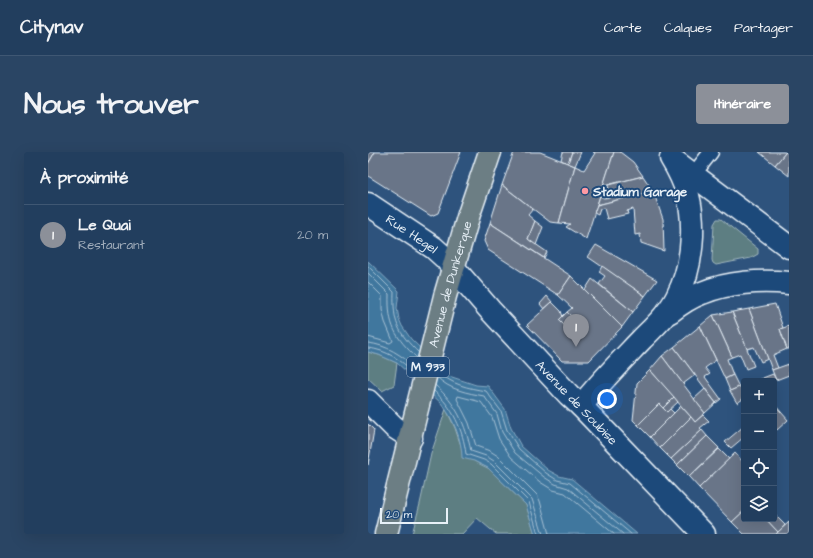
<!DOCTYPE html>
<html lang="fr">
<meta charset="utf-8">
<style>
body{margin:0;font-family:"Architects Daughter",sans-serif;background:#2a4564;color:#f1f3f6}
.controls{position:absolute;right:12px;bottom:12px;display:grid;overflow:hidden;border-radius:4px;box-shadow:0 4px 16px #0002}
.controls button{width:36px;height:36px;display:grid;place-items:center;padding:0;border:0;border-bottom:1px solid #3f5773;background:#223e5e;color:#f1f3f6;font:20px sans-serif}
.scale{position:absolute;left:12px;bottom:10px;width:68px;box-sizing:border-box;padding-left:4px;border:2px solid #e8f1f8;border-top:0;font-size:11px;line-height:14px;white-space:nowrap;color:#e8f1f8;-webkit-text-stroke:3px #1f4a7a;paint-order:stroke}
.you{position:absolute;left:239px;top:247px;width:14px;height:14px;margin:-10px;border:3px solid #fff;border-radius:50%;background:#1a73e8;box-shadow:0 0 0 6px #1a73e833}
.badge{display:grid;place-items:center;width:26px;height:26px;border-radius:50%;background:#8c9099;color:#fff;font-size:13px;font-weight:700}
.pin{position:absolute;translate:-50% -33px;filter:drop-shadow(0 1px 2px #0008)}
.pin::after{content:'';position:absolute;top:21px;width:14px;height:12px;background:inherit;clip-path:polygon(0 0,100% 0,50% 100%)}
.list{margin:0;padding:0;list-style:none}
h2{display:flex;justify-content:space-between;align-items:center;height:52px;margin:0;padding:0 16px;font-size:17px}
h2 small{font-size:13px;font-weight:400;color:#a2aebc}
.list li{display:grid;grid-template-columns:26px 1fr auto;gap:12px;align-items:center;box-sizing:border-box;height:60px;padding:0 16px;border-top:1px solid #3f5773}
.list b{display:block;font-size:15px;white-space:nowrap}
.list p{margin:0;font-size:13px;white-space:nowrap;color:#a2aebc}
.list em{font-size:13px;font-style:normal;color:#a2aebc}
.icon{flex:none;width:22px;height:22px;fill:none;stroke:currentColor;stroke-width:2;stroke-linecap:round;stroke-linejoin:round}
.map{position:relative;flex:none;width:421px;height:382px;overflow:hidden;border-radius:4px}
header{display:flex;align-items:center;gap:24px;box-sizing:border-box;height:56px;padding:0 20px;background:#223e5e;border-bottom:1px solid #3f5773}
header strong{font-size:19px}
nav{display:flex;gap:22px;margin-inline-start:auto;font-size:14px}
.intro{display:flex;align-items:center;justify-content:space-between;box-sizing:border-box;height:96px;padding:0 24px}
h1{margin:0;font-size:28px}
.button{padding:10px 18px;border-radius:4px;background:#8c9099;color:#fff;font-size:14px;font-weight:700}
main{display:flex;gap:24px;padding:0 24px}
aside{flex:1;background:#223e5e;border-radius:4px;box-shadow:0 4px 16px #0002}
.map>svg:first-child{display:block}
</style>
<header>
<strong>Citynav</strong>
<nav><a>Carte</a><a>Calques</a><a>Partager</a></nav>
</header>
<div class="intro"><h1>Nous trouver</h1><a class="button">Itinéraire</a></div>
<main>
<aside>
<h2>À proximité<small></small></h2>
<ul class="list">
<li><span class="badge">1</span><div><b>Le Quai</b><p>Restaurant</p></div><em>20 m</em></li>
</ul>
</aside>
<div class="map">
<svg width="421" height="382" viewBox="0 0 421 382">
<rect width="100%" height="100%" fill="#2e537d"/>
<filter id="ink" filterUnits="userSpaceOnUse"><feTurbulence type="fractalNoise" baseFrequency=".025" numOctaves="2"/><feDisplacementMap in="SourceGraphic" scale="8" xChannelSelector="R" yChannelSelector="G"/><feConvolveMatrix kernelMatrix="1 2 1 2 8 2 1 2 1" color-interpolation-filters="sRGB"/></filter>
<g filter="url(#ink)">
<g fill="#5d7e82" stroke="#a2b8bd">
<path d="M 349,67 L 353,67 L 390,97 L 390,102 L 383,106 L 348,113 L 345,111 L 344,108 L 346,72 Z"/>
<path d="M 0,200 L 11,203 L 29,211 L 26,233 L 14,239 L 0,226 Z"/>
<path d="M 78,257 L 87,276 L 94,297 L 106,309 L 120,316 L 158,353 L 167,382 L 128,382 L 109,366 L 94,382 L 44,382 L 52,352 L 63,302 Z"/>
</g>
<path fill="#41779e" stroke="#84a8c2" d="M 0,109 L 31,139 L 29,156 L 31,167 L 34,174 L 43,187 L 81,224 L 108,233 L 120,234 L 137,257 L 143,276 L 153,294 L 180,318 L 191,324 L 204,327 L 269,382 L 167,382 L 158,353 L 120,316 L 106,309 L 94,306 C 94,287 85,266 73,251 L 29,211 L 11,203 L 0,200 Z"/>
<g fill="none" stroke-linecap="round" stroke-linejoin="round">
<g stroke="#a5c0d4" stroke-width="1">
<path d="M 0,114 L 26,140 C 25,170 29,180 51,201"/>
<path d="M 0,121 L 21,142 C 20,174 27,185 49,206"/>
<path d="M 0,130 L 14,144 L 14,158 L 17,170 L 25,189 L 22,191 L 0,185"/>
<path d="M 0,191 C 19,193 33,203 47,215"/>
<path d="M 0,196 C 19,198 32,208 46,220"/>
<path d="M 71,220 C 84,233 100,236 118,239 L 133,259 L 139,278 L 151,297 L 178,321 L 189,328 L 202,331 L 263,382"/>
<path d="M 69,225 C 81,238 100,241 116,244 L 129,262 L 134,280 L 147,301 L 176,325 L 187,332 L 200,336 L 255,382"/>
<path d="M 67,233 C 89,253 97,271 103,299 L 118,304 L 126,309 L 164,347 L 175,382"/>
<path d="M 66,239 C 85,255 95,278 98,302 L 116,308 L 123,312 L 161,350 L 170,382"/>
<path d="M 181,382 L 172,349 L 169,343 L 130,304 L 122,299 L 108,294 L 101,271 L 89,247 L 90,244 L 113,250 L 124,265 L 131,287 L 143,305 L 172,330 L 185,338 L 197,341 L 246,382"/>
</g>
</g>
<g fill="#697588" stroke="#e8f1f8">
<path d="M 0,0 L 7,0 L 0,12 Z"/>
<path d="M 7,0 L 93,0 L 70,61 L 63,64 L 0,24 L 0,12 Z"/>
<path d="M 146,0 L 172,0 L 207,14 L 191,71 L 182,70 L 134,33 Z"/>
<path d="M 195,0 L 204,0 L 200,11 L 193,8 Z"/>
<path d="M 204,0 L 213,0 L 207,14 L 200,11 Z"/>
<path d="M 225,0 L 246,0 L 218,87 L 198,75 L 202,72 L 191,71 L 207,14 L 216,18 L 227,1 Z"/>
<path d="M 246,0 L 252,0 L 265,10 L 275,24 L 235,34 Z"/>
<path d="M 391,0 L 418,0 L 407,13 Z"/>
<path d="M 418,0 L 421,0 L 421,24 L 407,13 Z"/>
<path d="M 275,24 L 285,39 L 229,53 L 232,44 L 236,46 L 242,45 L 240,33 Z"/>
<path d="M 134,33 L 165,57 L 160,63 L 167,69 L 160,87 L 179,100 L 176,106 L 122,71 Z"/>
<path d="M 285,39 L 295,67 L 296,99 L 273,91 L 272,82 L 267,83 L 265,57 L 259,59 L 260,62 L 239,67 L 236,56 L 232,57 L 230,63 L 226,61 L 229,53 Z"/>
<path d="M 167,69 L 175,75 L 168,93 L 160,87 Z"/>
<path d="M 122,71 L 203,124 L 190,143 L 120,98 L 116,89 Z"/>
<path d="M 228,93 L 289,128 L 277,144 L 220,105 Z"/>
<path d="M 234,114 L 277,144 L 265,160 L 231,132 L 237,124 L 231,120 Z"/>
<path d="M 203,124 L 254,175 L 221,209 L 194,209 L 159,173 L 184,150 L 193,159 L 195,165 L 191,168 L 202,179 L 210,178 L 213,174 L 199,160 L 204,156 L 190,143 Z"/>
<path d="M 224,127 L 265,160 L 254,175 L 217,138 Z"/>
<path d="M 179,144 L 184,150 L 176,157 L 172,152 Z"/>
<path d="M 407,152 L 415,176 L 412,177 L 419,197 L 405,203 L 410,216 L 404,218 L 381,157 Z"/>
<path d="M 381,157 L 400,207 L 393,210 L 386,195 L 379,197 L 364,160 Z"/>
<path d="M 199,160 L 213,174 L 210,178 L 202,179 L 191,168 Z"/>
<path d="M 364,160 L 386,214 L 378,217 L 372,202 L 364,205 L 345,163 Z"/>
<path d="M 345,163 L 364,205 L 359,207 L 365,223 L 357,227 L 332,174 Z"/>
<path d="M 332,174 L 348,208 L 337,216 L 342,222 L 337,225 L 353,247 L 348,251 L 306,195 Z"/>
<path d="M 421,174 L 421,197 L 419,197 L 412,177 Z"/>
<path d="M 306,195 L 327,223 L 315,232 L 294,204 Z"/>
<path d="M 294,204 L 337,261 L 327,270 L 282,218 Z"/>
<path d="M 421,212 L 421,223 L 408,228 L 404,218 Z"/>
<path d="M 282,218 L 306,245 L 295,256 L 291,252 L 270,273 L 265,268 L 269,231 Z"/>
<path d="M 405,222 L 408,228 L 406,229 L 387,229 Z"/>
<path d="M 365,223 L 371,235 L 362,239 L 357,227 Z"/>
<path d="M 376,233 L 375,247 L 369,251 L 362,239 Z"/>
<path d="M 337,237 L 348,251 L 337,261 L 326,247 Z"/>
<path d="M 306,245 L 310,250 L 299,260 L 295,256 Z"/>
<path d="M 291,252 L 299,260 L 302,257 L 306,261 L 282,285 L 270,273 Z"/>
<path d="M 406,252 L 420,268 L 409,278 L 406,274 Z"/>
<path d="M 313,254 L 323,265 L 292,296 L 282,285 Z"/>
<path d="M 335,263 L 341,269 L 332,276 L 334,278 L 303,307 L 292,296 L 323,265 L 327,270 Z"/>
<path d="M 0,272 L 6,278 L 0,313 Z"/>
<path d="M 376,274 L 376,285 L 363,296 L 357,290 Z"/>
<path d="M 334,278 L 339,284 L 309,313 L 303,307 Z"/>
<path d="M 339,284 L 351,296 L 321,325 L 309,313 Z"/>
<path d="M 351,297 L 361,307 L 331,336 L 321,325 Z"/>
<path d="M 367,301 L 376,311 L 376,359 L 364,370 L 331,336 Z"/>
<path d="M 376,359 L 376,367 L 398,367 L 410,380 L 408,382 L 376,382 L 364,370 Z"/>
<path d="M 406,362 L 417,373 L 410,380 L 398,367 L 406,367 Z"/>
<path d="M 421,370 L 421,382 L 408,382 L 410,380 Z"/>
</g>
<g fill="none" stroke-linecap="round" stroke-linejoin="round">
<g stroke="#e8f1f8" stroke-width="17">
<path id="lane" d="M 325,23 L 343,0"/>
</g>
<g stroke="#e8f1f8" stroke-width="25">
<g id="street">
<path d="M 0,249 L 26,275 L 43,286"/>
<path d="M 213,254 L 336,382"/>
</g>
</g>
<g stroke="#e8f1f8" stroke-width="25">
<g id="secondary">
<path d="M 308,10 L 421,95"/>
<path id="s1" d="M 0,52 L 66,96 L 77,106 L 122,158 L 201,243 L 213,254 C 232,230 253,209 274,187 C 287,174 301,161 309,145 C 319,126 323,105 324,84 C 325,53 319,32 303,6"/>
<path d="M 302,160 C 312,152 323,145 334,141 C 360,130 393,128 421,131"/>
</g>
</g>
<g stroke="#e8f1f8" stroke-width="25">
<g id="primary">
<path id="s2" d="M 18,382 L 77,144 L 101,62 L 122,0"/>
</g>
</g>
<use href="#lane" stroke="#1f4a7a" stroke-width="14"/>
<use href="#street" stroke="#1f4a7a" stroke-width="22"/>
<use href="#secondary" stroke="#1f4a7a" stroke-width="22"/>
<use href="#primary" stroke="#6c7e84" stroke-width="22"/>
</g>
</g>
<circle fill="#ff9aa2" stroke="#1f4a7a" stroke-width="1.5" cx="217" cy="39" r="4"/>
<g text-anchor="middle" stroke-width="4" stroke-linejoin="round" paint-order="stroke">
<rect fill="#1f4a7a" stroke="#acbfd2" stroke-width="1" x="39" y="205" width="42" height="20" rx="3"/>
<g font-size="12" font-weight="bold" fill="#e8f1f8">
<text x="60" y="219">M 933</text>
</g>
<g font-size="13" font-weight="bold" fill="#e8f1f8" stroke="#1f4a7a" text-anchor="start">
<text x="225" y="44">Stadium Garage</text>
</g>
<g font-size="13" fill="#e8f1f8" stroke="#1f4a7a">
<text dy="5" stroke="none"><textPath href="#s1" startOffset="53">Rue Hegel</textPath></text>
<text dy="5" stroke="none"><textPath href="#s2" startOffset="258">Avenue de Dunkerque</textPath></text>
<text transform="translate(209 250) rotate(46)" y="5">Avenue de Soubise</text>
</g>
</g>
</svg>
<div class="controls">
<button>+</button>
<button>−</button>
<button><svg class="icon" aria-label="locate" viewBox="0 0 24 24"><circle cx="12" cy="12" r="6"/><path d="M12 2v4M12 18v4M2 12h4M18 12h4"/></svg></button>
<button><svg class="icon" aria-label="layers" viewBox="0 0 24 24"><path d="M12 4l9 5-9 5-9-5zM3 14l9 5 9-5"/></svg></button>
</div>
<div class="scale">20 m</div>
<div class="you"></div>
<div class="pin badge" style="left:208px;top:195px">1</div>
</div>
</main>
